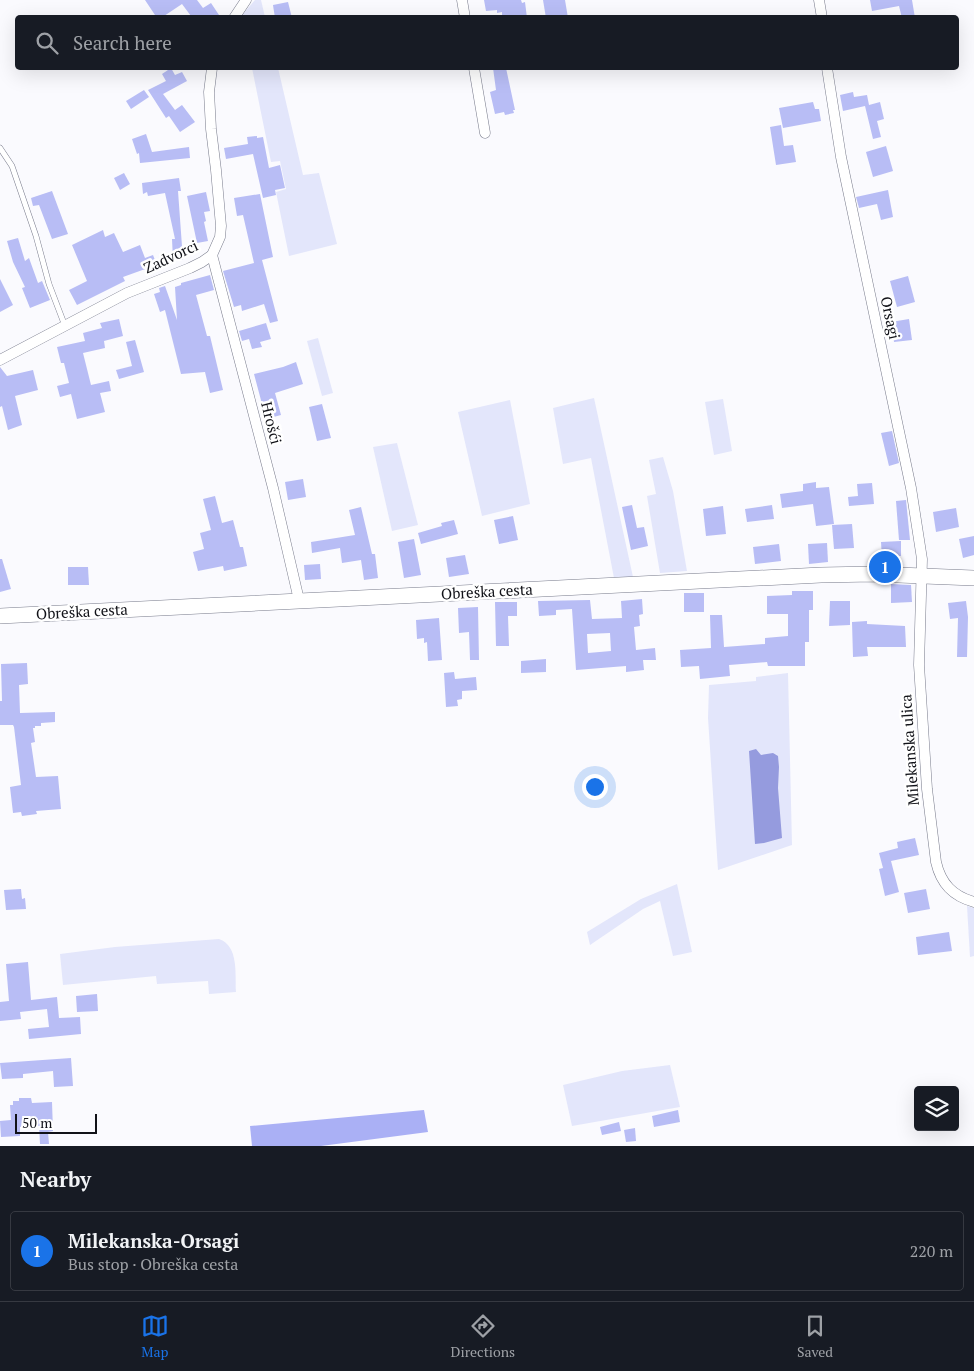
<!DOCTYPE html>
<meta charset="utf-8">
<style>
body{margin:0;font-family:"PT Serif",serif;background:#20242c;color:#f1f3f6}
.controls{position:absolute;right:15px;bottom:15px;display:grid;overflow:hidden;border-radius:5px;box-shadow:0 5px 20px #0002}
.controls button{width:45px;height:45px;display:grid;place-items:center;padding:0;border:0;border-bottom:1px solid #363941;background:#171b24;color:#f1f3f6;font:25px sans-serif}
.scale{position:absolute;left:15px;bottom:12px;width:82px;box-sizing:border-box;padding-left:5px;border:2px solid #111218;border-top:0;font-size:14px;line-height:18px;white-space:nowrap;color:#111218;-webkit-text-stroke:4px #fff;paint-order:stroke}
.you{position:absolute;left:594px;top:786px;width:18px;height:18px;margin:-12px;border:4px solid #fff;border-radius:50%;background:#1a73e8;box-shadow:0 0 0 8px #1a73e833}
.badge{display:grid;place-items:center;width:32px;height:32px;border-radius:50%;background:#1a73e8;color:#fff;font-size:16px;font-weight:700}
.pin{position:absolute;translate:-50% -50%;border:2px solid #fff;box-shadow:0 1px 5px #0006}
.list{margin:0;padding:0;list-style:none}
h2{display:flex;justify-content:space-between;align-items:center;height:65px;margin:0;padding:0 20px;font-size:21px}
h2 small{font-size:16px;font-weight:400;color:#9ea1a6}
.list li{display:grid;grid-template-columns:32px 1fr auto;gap:15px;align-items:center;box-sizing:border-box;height:80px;margin:0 10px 10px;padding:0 10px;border:1px solid #363941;border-radius:5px}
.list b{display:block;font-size:19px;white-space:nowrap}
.list p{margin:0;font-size:16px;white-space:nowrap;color:#9ea1a6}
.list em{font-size:16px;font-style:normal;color:#9ea1a6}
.icon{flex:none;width:28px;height:28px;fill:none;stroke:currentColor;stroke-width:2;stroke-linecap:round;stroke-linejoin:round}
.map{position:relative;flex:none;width:974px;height:1146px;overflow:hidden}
.search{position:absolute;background:#171b24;box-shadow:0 5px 20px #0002;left:15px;right:15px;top:15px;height:55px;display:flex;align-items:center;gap:12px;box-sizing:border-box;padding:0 18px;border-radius:5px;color:#9ea1a6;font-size:19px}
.sheet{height:155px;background:#171b24}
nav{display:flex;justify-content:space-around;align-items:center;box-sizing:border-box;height:70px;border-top:1px solid #363941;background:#171b24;font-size:14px;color:#9ea1a6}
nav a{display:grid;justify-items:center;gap:2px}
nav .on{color:#1a73e8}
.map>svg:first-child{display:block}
</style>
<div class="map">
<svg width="974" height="1146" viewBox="0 0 974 1146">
<rect width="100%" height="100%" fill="#fafafe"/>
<g fill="#e3e6fb">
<path d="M 255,0 L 261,0 L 265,17 L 243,17 L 242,15 Z"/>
<path d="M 252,68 L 278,68 L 303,175 L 319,173 L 337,244 L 289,256 L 276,192 L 286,189 L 280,161 L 271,162 Z"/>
<path d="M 318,338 L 333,393 L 322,396 L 307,341 Z"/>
<path d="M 594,398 L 633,577 L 614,578 L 591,458 L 563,464 L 553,408 Z"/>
<path d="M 723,399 L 732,451 L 714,455 L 705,402 Z"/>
<path d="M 510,400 L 530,504 L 482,516 L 458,412 Z"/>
<path d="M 397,443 L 418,525 L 392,531 L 373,447 Z"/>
<path d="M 663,457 L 673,491 L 687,571 L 660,573 L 647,496 L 656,494 L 649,460 Z"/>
<path d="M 788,673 L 792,845 L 718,870 L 708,718 L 709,685 L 756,681 L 756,677 Z"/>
<path d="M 677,884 L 692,952 L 673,956 L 660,901 L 643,909 L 590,945 L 587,932 L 641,899 Z"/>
<path d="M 967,906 L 974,908 L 974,956 L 970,957 Z"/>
<path d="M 219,939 C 239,946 235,974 236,992 L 209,994 L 208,981 L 157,984 L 156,976 L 63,985 L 60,954 L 115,947 Z"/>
<path d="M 670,1065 L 680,1107 L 572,1126 L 563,1085 L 622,1071 Z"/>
</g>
<path fill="#aab0f5" d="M 424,1110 L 428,1132 L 321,1146 L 252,1146 L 250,1126 Z"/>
<path fill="#959bde" d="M 756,749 L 761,755 L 773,753 L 778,756 L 779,767 L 778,788 L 782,838 L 764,843 L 755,844 L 749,751 Z"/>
<g fill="#b8bdf5" fill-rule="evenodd">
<path d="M 145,0 L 197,0 L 203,8 L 211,3 L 221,18 L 188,18 L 191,16 L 182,4 L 161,18 L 157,18 Z"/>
<path d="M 484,0 L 521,0 L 522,3 L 525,2 L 527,18 L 502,18 L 502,12 L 497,13 L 497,10 L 486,11 Z"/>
<path d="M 543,0 L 565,0 L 568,18 L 546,18 Z"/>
<path d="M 870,0 L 912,0 L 915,18 L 902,18 L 899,6 L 872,11 Z"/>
<path d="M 288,2 L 292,18 L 275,18 L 273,5 Z"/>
<path d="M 171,68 L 175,75 L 182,72 L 187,81 L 163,94 L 175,110 L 182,105 L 195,122 L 180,132 L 169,116 L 166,118 L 148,90 L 166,81 L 162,74 Z"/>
<path d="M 493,68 L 506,68 L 515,110 L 513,110 L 514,113 L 505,115 L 504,112 L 495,114 L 490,92 L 496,90 Z"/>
<path d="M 144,90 L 149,97 L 131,109 L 126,101 Z"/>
<path d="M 853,92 L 854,97 L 867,95 L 869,105 L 880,102 L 884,119 L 877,121 L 881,137 L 873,139 L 865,106 L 843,111 L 840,95 Z"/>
<path d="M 813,102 L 815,109 L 819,109 L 821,121 L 783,128 L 779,108 Z"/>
<path d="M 781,125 L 784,146 L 793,145 L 796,162 L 776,165 L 770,127 Z"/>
<path d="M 146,134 L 152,152 L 189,147 L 190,158 L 140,163 L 139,153 L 137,154 L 132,139 Z"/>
<path d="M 257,136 L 257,138 L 263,137 L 269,168 L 280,165 L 285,188 L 275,190 L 276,195 L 263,198 L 253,154 L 226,159 L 224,148 L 248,144 L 247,137 Z"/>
<path d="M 886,146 L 893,171 L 873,177 L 866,152 Z"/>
<path d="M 124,173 L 130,184 L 120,190 L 114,178 Z"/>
<path d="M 179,178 L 181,191 L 178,191 L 183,260 L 173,260 L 172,239 L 175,239 L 165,193 L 148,196 L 147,192 L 143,194 L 142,183 Z"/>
<path d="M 888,190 L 893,217 L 881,220 L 877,204 L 859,208 L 856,197 Z"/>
<path d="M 52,191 L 68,234 L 52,239 L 39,205 L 33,206 L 31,198 Z"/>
<path d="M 206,192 L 210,211 L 204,212 L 206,221 L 204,222 L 208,241 L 197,243 L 187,196 Z"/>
<path d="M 260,194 L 273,257 L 262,260 L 278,321 L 270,323 L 264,304 L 242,311 L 241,305 L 234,307 L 223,271 L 254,263 L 243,215 L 237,216 L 234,198 Z"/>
<path d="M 103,230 L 105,237 L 114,233 L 123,252 L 140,245 L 145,258 L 153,255 L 158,268 L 149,271 L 148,268 L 123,277 L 125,281 L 77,305 L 69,290 L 87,281 L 72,245 Z"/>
<path d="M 18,238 L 25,261 L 29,258 L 38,283 L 42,281 L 50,300 L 30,308 L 22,288 L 25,287 L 13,262 L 7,241 Z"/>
<path d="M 210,275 L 214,290 L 196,295 L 207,336 L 210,336 L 223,390 L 210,393 L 205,372 L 181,374 L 165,310 L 160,312 L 154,294 L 160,292 L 159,288 L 165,286 L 177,320 L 175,287 L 181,285 L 181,283 Z"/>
<path d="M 908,276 L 915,302 L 897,307 L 890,281 Z"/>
<path d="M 0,279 L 13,305 L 0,312 Z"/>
<path d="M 119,319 L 123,336 L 104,341 L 105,348 L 83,353 L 91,385 L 109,381 L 111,391 L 100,393 L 105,412 L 77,419 L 71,394 L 60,397 L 57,386 L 69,383 L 64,363 L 61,363 L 57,347 L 85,341 L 83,333 L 102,328 L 100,323 Z"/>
<path d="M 909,319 L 912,340 L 894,342 L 891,322 Z"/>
<path d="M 266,323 L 271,339 L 260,342 L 262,347 L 252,349 L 249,339 L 242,341 L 239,331 Z"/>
<path d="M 135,340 L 144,372 L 119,379 L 116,370 L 132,366 L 126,342 Z"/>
<path d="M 296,362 L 303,384 L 275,393 L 281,415 L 266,419 L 254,374 L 283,367 Z"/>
<path d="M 0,367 L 7,376 L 33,370 L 38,390 L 15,396 L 22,425 L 8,430 L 2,406 L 0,407 Z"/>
<path d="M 322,404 L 331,438 L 317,441 L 309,407 Z"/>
<path d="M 892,431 L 899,463 L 889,466 L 881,433 Z"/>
<path d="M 303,479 L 306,497 L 288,500 L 285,482 Z"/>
<path d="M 816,482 L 816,488 L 829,487 L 834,524 L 816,526 L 813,504 L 782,508 L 780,494 L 803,491 L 803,484 Z"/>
<path d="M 872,483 L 874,504 L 849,506 L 848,497 L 858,496 L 857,484 Z"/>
<path d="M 215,496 L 222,523 L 233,520 L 240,547 L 243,547 L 247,566 L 224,571 L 223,566 L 198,571 L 193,552 L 204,549 L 200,533 L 211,530 L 203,499 Z"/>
<path d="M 906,500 L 910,540 L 899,540 L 896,501 Z"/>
<path d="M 632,505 L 637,528 L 644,527 L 648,546 L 631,550 L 622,507 Z"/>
<path d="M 772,505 L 774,519 L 747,522 L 745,509 Z"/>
<path d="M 723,506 L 726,534 L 706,536 L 703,509 Z"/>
<path d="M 361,507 L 372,554 L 375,554 L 378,578 L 364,580 L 361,560 L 342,563 L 340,548 L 312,553 L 311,542 L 355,535 L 349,510 Z"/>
<path d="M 956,508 L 959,527 L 936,532 L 933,512 Z"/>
<path d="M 513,516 L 518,540 L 499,544 L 494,520 Z"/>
<path d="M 454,520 L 458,534 L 421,544 L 418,533 L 442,526 L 441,523 Z"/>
<path d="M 852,524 L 854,548 L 834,549 L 832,525 Z"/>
<path d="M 974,536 L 974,555 L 963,558 L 959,539 Z"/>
<path d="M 414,539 L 421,575 L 404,578 L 398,542 Z"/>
<path d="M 901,541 L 901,556 L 882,557 L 881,542 Z"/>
<path d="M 827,543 L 828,562 L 809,564 L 808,544 Z"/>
<path d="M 779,544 L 781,561 L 755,564 L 753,547 Z"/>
<path d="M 465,555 L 469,574 L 449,577 L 446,558 Z"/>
<path d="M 0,559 L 2,559 L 11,589 L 0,592 Z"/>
<path d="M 320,564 L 321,579 L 305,580 L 304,565 Z"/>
<path d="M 68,567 L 88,567 L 89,585 L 68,585 Z"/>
<path d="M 891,584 L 911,585 L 912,602 L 891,603 Z"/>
<path d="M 792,591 L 813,591 L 813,610 L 809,610 L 809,642 L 805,642 L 805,666 L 768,666 L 767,662 L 729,665 L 730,676 L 700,679 L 699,666 L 681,667 L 680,650 L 711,648 L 710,615 L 722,615 L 724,647 L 765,644 L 765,638 L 788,636 L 788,614 L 767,614 L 767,596 L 792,595 Z"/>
<rect x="684" y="593" width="20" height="19"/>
<path d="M 642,599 L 643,614 L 639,615 L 640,626 L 634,627 L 636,650 L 655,648 L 656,660 L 643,660 L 644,670 L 626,672 L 626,666 L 576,670 L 572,609 L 556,610 L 556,615 L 539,616 L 538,601 L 590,600 L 592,619 L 622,618 L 621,601 ZM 610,633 L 611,651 L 588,653 L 587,634 Z"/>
<path d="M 830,601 L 850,601 L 850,625 L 829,626 Z"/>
<path d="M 966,601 L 968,617 L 967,657 L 957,657 L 958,618 L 950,619 L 948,603 Z"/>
<path d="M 495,602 L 517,602 L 517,616 L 508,616 L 509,646 L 496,646 Z"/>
<path d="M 478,607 L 479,660 L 470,660 L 469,632 L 459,633 L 458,608 Z"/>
<path d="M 439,618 L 442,660 L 428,661 L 427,642 L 424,643 L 424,638 L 417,639 L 416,620 Z"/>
<path d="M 867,621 L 867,624 L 905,626 L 906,647 L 867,647 L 868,656 L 853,657 L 852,622 Z"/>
<path d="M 546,659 L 546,672 L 521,673 L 521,661 Z"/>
<path d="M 27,663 L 28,684 L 19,685 L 20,713 L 55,712 L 55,722 L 41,723 L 41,726 L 35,726 L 35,728 L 33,728 L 35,742 L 31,743 L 36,777 L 58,776 L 61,809 L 36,811 L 37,814 L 22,816 L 21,812 L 13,813 L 10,787 L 21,785 L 14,727 L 13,725 L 0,725 L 0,701 L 2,701 L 1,664 Z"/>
<path d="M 454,672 L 455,679 L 476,677 L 477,690 L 462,691 L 462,699 L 457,700 L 458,706 L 446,707 L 444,673 Z"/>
<path d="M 915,838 L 919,855 L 891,861 L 899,892 L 885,896 L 879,869 L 883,868 L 879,853 L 898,848 L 897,842 Z"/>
<path d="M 21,889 L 22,899 L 25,898 L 26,909 L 6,910 L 4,890 Z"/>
<path d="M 926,889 L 930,909 L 908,913 L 904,893 Z"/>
<path d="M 949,932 L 952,951 L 918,955 L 916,937 Z"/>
<path d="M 28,962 L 31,1000 L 57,997 L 59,1018 L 80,1017 L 81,1034 L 29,1039 L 28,1029 L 49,1027 L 47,1009 L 20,1012 L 21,1019 L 0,1021 L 0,1002 L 9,1001 L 6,964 Z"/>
<path d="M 97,994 L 98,1011 L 77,1012 L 76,996 Z"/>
<path d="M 71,1058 L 73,1086 L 54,1087 L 53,1071 L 23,1074 L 23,1078 L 2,1079 L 0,1063 Z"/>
<path d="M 19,1098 L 31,1098 L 32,1103 L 52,1102 L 53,1131 L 48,1132 L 49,1144 L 40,1144 L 39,1126 L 20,1127 L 20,1136 L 1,1137 L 0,1121 L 11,1120 L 10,1105 L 13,1105 L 13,1101 L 19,1101 Z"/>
<path d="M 678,1110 L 680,1122 L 654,1127 L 652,1116 Z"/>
<path d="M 619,1122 L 621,1131 L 602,1135 L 600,1127 Z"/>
<path d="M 635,1128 L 636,1141 L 626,1142 L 624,1130 Z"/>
</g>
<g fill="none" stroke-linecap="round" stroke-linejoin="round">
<g stroke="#797c8c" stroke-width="6">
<path id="lane" d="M 0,148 L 12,166 L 36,236 L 49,284 L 65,326"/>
</g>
<g stroke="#797c8c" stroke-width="11">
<g id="street">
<path d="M 462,0 L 465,18"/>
<path d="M 819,0 L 822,18"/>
<path d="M 234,18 L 246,0"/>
<path d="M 474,68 L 485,133"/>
<path d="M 827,68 L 841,157 L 911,488 L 922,559 L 919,665 L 927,789 L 936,862 C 941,884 953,896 974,902"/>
<path d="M 212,255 L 273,488 L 299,600"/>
<path d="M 0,360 L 127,293 L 190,268 L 202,262 L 212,255 L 220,237 L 221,226 L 216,170 L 211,129 L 209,92 L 212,68"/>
</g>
</g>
<g stroke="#797c8c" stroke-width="16">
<path id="secondary" d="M 0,616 L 821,575 L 873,574 L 974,578"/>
</g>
<use href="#lane" stroke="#fff" stroke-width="5"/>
<use href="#street" stroke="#fff" stroke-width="10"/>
<use href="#secondary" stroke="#fff" stroke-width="15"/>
</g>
<g text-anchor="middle" stroke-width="5" stroke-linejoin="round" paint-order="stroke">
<g font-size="15" fill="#111218" stroke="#fff">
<text transform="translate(171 257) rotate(-25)" y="5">Zadvorci</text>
<text transform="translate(890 318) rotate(78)" y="5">Orsagi</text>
<text transform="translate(271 423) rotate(76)" y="5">Hrošći</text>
<text transform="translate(487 592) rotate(-3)" y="5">Obreška cesta</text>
<text transform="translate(82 612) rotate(-3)" y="5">Obreška cesta</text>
<text transform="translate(910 750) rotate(-94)" y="5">Milekanska ulica</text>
</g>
</g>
</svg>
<div class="controls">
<button><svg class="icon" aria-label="layers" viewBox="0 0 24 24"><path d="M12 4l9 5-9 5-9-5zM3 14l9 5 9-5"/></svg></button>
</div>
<div class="scale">50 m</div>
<div class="you"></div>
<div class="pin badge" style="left:885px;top:567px">1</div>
<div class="search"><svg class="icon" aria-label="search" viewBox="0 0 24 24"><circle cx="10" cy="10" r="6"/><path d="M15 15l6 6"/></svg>Search here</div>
</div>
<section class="sheet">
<h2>Nearby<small></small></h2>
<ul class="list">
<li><span class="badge">1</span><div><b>Milekanska-Orsagi</b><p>Bus stop · Obreška cesta</p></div><em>220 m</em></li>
</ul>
</section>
<nav>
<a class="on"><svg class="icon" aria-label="map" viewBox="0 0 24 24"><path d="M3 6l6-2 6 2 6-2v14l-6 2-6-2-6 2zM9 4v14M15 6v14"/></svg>Map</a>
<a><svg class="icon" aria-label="directions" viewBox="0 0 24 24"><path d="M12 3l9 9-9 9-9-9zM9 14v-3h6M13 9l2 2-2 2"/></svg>Directions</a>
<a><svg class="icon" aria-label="saved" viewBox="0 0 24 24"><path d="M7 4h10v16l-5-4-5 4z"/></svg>Saved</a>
</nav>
